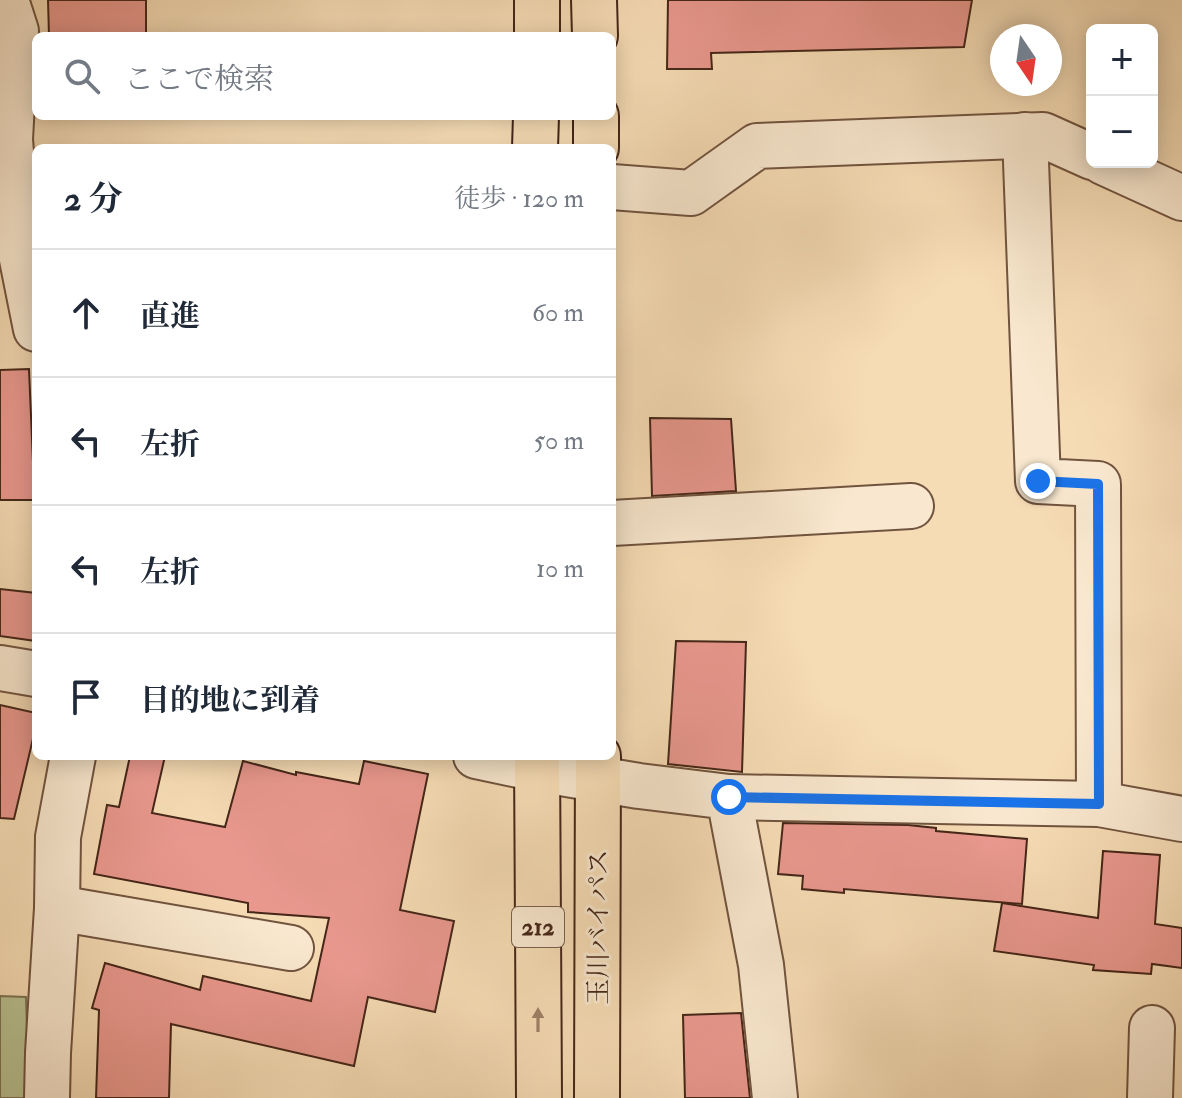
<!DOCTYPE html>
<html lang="ja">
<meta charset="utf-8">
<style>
body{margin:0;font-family:"IM FELL Double Pica","Noto Serif JP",serif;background:#f6f6f7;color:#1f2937}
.controls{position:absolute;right:24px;top:24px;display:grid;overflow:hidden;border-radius:12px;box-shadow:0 4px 20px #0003}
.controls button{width:72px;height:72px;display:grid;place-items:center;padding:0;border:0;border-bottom:2px solid #e0e1e3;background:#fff;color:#1f2937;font:40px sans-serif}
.compass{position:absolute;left:990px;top:24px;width:72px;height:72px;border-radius:50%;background:#fff;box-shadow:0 4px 20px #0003;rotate:167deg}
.stop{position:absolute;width:24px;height:24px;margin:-18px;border:6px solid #1a73e8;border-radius:50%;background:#fff}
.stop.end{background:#1a73e8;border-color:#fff;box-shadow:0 2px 8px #0008}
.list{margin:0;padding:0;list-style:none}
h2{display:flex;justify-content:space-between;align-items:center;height:104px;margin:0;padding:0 32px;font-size:34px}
h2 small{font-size:26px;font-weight:400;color:#747a83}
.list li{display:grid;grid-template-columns:52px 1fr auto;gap:24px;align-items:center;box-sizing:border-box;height:128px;padding:0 32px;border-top:2px solid #e0e1e3}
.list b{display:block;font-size:30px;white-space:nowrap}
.list em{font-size:26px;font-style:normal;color:#747a83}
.icon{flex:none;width:44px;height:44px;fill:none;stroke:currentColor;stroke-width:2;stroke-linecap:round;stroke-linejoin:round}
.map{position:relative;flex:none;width:1182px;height:1098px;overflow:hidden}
.search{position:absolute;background:#fff;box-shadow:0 4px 20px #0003;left:32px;top:32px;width:584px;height:88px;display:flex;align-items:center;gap:20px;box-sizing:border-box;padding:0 28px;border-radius:12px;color:#747a83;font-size:30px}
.panel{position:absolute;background:#fff;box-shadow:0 4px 20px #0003;left:32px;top:144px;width:584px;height:616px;border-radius:12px}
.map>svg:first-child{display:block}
</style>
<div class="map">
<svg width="1182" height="1098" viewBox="0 0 1182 1098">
<rect width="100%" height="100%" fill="#f6dcb5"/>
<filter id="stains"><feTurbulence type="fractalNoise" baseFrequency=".0025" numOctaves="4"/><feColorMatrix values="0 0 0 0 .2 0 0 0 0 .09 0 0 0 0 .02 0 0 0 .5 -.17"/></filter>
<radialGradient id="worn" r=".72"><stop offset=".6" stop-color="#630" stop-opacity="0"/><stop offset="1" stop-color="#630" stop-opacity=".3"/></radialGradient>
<path fill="#b8c191" stroke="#7e7454" stroke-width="2" d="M 0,996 L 26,997 L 29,1098 L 0,1098 Z"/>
<g fill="#e9988e" stroke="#452618" stroke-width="2">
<path d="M 48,0 L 146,0 L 146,36 L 49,36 Z"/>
<path d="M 668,0 L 972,0 L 964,47 L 711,53 L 712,69 L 667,69 Z"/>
<path d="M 29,369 L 33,462 L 36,462 L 36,500 L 0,500 L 0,370 Z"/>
<path d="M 650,418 L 731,419 L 736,491 L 652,496 Z"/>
<path d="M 0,589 L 36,593 L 36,641 L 0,636 Z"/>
<path d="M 676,641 L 746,642 L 742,772 L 668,764 Z"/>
<path d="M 0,705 L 36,713 L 36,726 L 14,819 L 0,818 Z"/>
<path d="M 130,756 L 165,756 L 152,813 L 225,827 L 243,761 L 296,775 L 296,772 L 359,784 L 364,761 L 428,774 L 400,910 L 454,921 L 435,1012 L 368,997 L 354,1066 L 171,1024 L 169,1098 L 96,1098 L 99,1010 L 92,1008 L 105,963 L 200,990 L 203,976 L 311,1001 L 329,918 L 248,912 L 248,903 L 94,874 L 107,805 L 119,807 Z"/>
<path d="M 783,823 L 908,825 L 936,828 L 936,831 L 1027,839 L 1022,904 L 844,889 L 844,893 L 802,889 L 803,876 L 778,874 Z"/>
<path d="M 1103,851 L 1160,855 L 1155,924 L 1182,928 L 1182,968 L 1152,964 L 1151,974 L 1093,970 L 1094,965 L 994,951 L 1002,903 L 1098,918 Z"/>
<path d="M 741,1013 L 750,1098 L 685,1098 L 683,1015 Z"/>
</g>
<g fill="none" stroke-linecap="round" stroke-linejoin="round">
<g stroke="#71543f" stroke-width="48">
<g id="minor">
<path d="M 6,0 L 16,31 L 10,139 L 17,234 L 36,329"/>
<path d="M 1025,135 L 1038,481 L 1098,484 L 1099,804"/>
<path d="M 1103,162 L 1182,198"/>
<path d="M 612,187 L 691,193 L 757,146 L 1043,135 L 1092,157"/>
<path d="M 612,523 L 911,506"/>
<path d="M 0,668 L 36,674"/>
<path d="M 476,756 L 537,769 L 639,786 L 729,797 L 761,965 L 775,1098"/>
<path d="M 729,797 L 1099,804 L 1182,819"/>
<path d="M 57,908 L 291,948"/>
<path d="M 47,1098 L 48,1053 L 57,908 L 58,837 L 73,756"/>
<path d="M 1150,1098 L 1152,1028"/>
</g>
</g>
<g stroke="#452618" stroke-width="48">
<g id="highway">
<path d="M 594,0 L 595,36"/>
<path d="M 537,36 L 537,0"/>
<path d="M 596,116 L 596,148"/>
<path d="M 535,148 L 536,116"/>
<path d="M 537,756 L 539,1098"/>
<path d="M 597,1098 L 598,756"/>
</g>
</g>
<use href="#minor" stroke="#f9e8cf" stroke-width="44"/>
<use href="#highway" stroke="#f6dcb5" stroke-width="44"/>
</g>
<defs><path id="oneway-solid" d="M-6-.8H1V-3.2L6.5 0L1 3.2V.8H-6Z" transform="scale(2)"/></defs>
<use fill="#9e8166" href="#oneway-solid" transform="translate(538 1020) rotate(-90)"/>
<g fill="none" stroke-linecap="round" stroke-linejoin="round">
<path stroke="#1a73e8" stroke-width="10" d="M 729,797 L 1099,804 L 1098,484 L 1038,481"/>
</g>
<g text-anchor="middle" stroke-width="6" stroke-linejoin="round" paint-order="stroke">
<rect fill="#f9e8cf" stroke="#7b604f" stroke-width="2" x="512" y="907" width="52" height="40" rx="6"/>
<g font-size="24" font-weight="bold" fill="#452618">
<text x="538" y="935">212</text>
</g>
<g font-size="26" fill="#452618" stroke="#f9e8cf">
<text transform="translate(598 927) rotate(-90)" y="9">玉川バイパス</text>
</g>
</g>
<rect width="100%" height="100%" filter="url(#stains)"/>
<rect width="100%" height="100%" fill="url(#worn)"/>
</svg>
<div class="controls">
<button>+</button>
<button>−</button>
</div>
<svg class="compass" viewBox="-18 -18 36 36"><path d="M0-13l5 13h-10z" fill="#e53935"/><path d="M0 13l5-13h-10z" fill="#747a83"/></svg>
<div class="stop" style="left:729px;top:797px"></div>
<div class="stop end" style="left:1038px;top:481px"></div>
<div class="search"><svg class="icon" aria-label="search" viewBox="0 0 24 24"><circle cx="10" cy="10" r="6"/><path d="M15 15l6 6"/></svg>ここで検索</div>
<section class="panel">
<h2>2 分<small>徒歩 · 120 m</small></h2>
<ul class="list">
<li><svg class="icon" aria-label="ahead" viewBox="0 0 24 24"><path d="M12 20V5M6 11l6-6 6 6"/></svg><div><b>直進</b></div><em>60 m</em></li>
<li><svg class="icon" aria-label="left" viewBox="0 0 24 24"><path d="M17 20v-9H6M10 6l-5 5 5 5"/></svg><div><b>左折</b></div><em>50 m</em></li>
<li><svg class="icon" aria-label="left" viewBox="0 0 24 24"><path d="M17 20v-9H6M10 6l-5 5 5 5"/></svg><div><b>左折</b></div><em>10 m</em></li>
<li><svg class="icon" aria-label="arrive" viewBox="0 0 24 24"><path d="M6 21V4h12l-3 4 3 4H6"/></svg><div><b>目的地に到着</b></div></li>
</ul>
</section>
</div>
